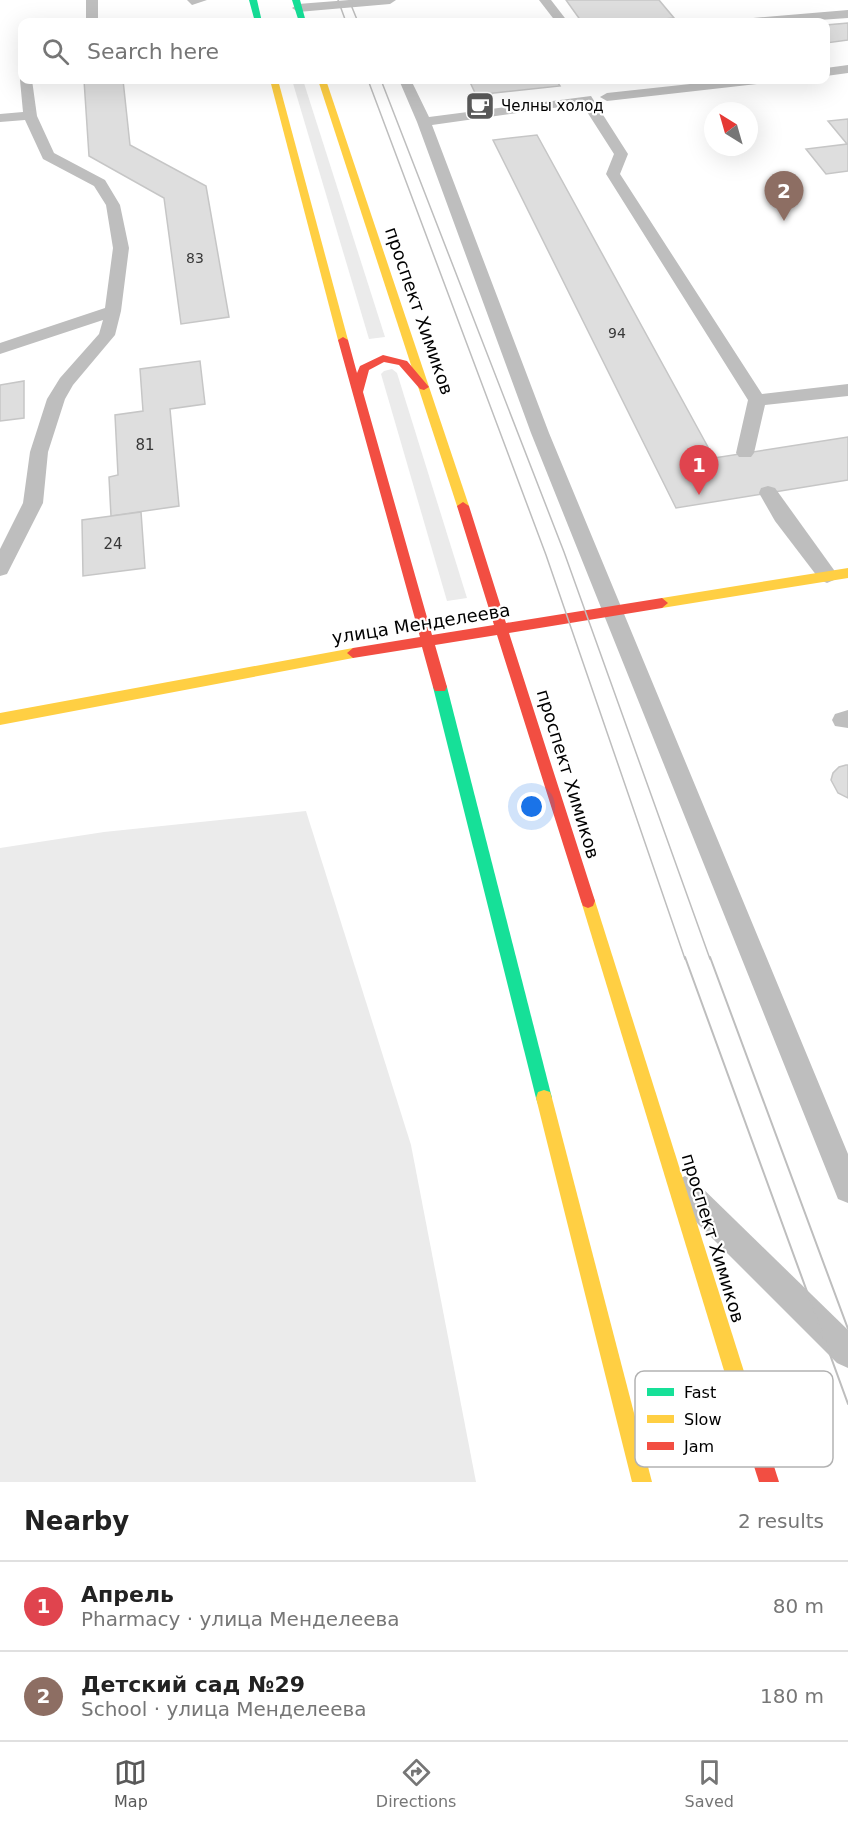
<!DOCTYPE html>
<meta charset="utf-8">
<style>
body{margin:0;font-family:"DejaVu Sans",sans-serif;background:#f6f6f6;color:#222}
.compass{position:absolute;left:704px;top:102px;width:54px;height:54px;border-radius:50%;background:#fff;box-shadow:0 6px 24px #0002;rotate:323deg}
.you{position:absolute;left:532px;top:807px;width:21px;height:21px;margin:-15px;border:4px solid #fff;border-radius:50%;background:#1a73e8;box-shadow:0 0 0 9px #1a73e833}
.badge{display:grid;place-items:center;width:39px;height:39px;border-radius:50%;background:#595959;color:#fff;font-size:20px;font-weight:700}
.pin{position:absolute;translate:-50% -50px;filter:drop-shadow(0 2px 3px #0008)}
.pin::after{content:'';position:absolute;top:32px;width:21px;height:18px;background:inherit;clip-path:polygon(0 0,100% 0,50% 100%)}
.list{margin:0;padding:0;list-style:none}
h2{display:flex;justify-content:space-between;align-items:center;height:78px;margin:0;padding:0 24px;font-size:26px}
h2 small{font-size:20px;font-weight:400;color:#767676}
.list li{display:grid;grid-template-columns:39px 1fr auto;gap:18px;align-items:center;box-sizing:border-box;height:90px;padding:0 24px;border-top:2px solid #e0e0e0}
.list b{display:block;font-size:22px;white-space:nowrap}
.list p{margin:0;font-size:20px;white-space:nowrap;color:#767676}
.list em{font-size:20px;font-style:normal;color:#767676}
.icon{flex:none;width:33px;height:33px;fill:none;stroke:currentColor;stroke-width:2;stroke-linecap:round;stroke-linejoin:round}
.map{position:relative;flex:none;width:848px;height:1482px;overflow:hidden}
.search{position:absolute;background:#fff;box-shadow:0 6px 24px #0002;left:18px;right:18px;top:18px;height:66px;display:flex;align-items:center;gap:15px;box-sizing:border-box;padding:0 21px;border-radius:12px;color:#767676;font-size:22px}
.sheet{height:258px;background:#fff}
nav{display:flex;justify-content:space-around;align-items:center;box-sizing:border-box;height:84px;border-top:2px solid #e0e0e0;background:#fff;font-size:16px;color:#767676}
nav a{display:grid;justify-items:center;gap:3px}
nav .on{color:#595959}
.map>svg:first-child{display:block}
</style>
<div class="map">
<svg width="848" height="1482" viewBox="0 0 848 1482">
<rect width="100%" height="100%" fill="#fff"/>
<g fill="#ebebeb">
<path d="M 292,80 L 303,80 L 385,337 L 369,339 Z"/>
<path d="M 392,369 L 397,373 L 467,598 L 447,601 L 381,374 L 384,371 Z"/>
<path d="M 306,811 L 411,1145 L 476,1482 L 0,1482 L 0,848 L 104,832 Z"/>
</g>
<g fill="#dedede" stroke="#c6c6c6" stroke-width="1.5">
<path d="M 566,0 L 659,0 L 674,18 L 635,22 L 581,21 Z"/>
<path d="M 848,23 L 848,40 L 826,43 L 826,25 Z"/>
<path d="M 84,80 L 123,80 L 130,145 L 206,186 L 229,317 L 181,324 L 164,198 L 89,156 Z"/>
<path d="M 469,80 L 556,80 L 560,86 L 476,95 Z"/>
<path d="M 848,119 L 848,171 L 826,174 L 806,149 L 847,144 L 828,121 Z"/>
<path d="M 537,135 L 714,458 L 848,437 L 848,480 L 676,508 L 493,140 Z"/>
<path d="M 200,361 L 205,404 L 170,409 L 179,506 L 111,516 L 109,477 L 118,475 L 115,415 L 143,411 L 140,369 Z"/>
<path d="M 24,381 L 24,418 L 0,421 L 0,385 Z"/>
<path d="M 141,512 L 145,568 L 83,576 L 82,520 Z"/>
<path d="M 846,765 L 848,765 L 848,798 L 838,793 L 831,780 L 833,773 L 839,767 Z"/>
</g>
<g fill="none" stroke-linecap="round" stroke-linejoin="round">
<g fill="#bebebe" fill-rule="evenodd">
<rect x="86" y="0" width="12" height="22"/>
<path d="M 187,0 L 207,0 L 192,5 Z"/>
<path d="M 349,0 L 396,0 L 390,4 L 298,12 L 292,8 L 298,4 Z"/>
<path d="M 539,0 L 551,0 L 568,22 L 556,22 Z"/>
<path d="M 848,10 L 848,18 L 790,22 L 747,22 L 753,18 Z"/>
<path d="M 848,65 L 848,73 L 826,76 L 826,68 Z"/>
<path d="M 22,77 L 22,80 L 32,80 L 37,116 L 54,153 L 105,180 L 120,205 L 129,248 L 121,311 L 115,335 L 73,385 L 65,399 L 48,452 L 43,503 L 7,574 L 0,576 L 0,549 L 23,503 L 30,452 L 47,399 L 60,378 L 99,334 L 103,320 L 0,354 L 0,343 L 105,308 L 113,248 L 106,205 L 94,186 L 43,159 L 25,120 L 0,122 L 0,114 L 23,112 L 20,80 Z"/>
<path d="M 399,80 L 411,80 L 429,117 L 591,96 L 628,154 L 620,174 L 762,394 L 848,384 L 848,396 L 765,405 L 754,453 L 751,457 L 739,457 L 736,453 L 748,400 L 606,174 L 614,154 L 582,104 L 432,125 L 549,433 L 848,1154 L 848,1203 L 838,1199 L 834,1189 L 531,433 L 417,122 Z"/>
<path d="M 727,80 L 763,80 L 757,84 L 607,101 L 600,97 L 607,93 Z"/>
<path d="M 768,486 L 775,488 L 834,570 L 837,575 L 834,580 L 827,583 L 820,580 L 775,521 L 759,493 L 761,488 Z"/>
<path d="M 848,710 L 848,728 L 835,726 L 832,720 L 835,714 Z"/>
<path d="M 685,1176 L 695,1181 L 848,1330 L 848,1368 L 837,1363 L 675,1201 L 670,1191 L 675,1181 Z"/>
</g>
<g fill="#16e098" fill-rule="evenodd">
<path d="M 249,0 L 257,0 L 262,22 L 255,22 Z"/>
<path d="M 292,0 L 300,0 L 306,22 L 299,22 Z"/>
<path d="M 440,682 L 445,683 L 447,687 L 552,1098 L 550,1104 L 544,1106 L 538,1104 L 536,1098 L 433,687 L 435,683 Z"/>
</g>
<g fill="#ffcf43" fill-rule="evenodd">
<path d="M 270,80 L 278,80 L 348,340 L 347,342 L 339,342 L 338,340 Z"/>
<path d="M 318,80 L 326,80 L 469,506 L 467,509 L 459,509 L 457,506 Z"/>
<path d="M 848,568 L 848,578 L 662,608 L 656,603 L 662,598 Z"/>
<path d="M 353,648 L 359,653 L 353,658 L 0,725 L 0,713 Z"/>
<path d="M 588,894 L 593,896 L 595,901 L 753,1400 L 750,1407 L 743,1410 L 736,1407 L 733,1400 L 581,901 L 583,896 Z"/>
<path d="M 544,1090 L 550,1092 L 552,1098 L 652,1482 L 632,1482 L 536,1098 L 538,1092 Z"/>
</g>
<g fill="#f24e42" fill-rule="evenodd">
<path d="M 343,337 L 348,340 L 357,373 L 360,366 L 383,355 L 407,361 L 429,387 L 424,390 L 420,389 L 399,365 L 384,362 L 369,370 L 363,392 L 432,635 L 494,625 L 457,506 L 463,502 L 469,506 L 506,623 L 662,598 L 668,603 L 662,608 L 509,633 L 595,901 L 593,906 L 588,908 L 583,906 L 581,901 L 497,635 L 435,645 L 447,687 L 445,691 L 435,691 L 433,687 L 422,647 L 353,658 L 347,653 L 353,648 L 420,637 L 338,340 Z"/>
<path d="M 743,1390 L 750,1393 L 753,1400 L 779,1482 L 759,1482 L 733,1400 L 736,1393 Z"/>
</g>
<g stroke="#bebebe" stroke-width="1.5">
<path d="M 338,0 L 346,22"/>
<path d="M 349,0 L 358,22"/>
<path d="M 368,80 L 546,555 L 685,959"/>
<path d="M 381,80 L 564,552 L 710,959"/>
</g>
<g stroke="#bebebe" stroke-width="2">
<path d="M 685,957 L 848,1404"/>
<path d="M 710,957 L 848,1329"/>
</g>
</g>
<defs>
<g id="cafe-square" transform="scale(1.5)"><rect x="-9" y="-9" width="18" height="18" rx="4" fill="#595959" stroke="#fff"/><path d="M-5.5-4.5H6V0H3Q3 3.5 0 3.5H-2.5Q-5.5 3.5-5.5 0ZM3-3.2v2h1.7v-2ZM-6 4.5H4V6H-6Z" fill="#fff"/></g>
</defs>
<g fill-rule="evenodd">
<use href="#cafe-square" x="480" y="106"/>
</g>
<g text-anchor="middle" stroke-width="4.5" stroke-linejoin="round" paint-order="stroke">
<g font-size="14" fill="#383838">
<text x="195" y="263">83</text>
<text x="617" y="338">94</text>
</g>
<g font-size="15" fill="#000" stroke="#fff" text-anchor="start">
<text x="501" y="111">Челны холод</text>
</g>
<g font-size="15" fill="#383838">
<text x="145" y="450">81</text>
<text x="113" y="549">24</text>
</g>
<g font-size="18" fill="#000" stroke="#fff">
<text transform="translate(419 311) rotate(71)" y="6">проспект Химиков</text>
<text transform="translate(421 624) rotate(-9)" y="6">улица Менделеева</text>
<text transform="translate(568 774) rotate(73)" y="6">проспект Химиков</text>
<text transform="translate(713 1238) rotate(73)" y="6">проспект Химиков</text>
</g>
</g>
<rect x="635" y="1371" width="198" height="96" rx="9" fill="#fff" stroke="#b2b2b2" stroke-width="1.5"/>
<rect x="647" y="1388" width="27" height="8" fill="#16e098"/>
<rect x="647" y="1415" width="27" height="8" fill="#ffcf43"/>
<rect x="647" y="1442" width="27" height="8" fill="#f24e42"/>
<g font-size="16" fill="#000">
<text x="684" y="1398">Fast</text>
<text x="684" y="1425">Slow</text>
<text x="684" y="1452">Jam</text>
</g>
</svg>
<svg class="compass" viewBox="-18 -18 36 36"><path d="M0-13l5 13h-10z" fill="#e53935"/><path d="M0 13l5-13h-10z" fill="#767676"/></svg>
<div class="you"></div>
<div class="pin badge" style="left:699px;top:495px;background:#e0444e">1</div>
<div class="pin badge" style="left:784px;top:221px;background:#8d6e63">2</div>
<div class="search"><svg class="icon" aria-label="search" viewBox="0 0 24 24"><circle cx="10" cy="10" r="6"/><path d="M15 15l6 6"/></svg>Search here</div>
</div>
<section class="sheet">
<h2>Nearby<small>2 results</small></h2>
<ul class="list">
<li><span class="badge" style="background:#e0444e">1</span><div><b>Апрель</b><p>Pharmacy · улица Менделеева</p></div><em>80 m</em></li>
<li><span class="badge" style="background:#8d6e63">2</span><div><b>Детский сад №29</b><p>School · улица Менделеева</p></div><em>180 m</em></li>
</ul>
</section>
<nav>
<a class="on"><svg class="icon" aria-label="map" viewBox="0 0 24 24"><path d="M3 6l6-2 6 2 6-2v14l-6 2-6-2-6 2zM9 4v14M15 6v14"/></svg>Map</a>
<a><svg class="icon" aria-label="directions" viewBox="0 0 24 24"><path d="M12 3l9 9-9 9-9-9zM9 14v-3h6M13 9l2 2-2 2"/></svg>Directions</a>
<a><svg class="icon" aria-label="saved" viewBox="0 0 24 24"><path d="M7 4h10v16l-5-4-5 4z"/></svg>Saved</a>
</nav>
